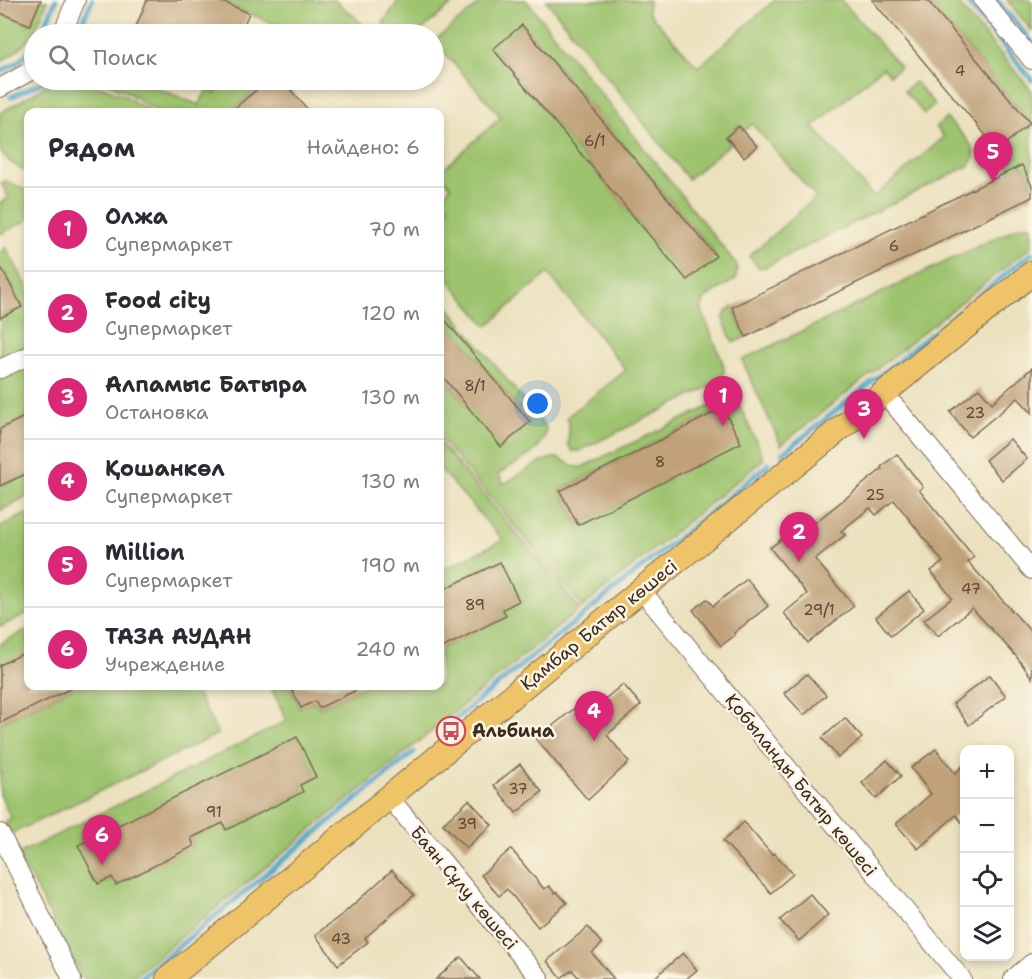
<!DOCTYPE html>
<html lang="ru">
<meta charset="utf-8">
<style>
body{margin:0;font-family:"Shantell Sans",sans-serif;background:#f2f2f3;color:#2b2b33}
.controls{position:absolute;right:18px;bottom:18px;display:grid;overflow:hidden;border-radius:12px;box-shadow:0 3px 9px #0003}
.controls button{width:54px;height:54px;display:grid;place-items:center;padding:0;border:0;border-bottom:2px solid #e1e1e2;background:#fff;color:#2b2b33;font:30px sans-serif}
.you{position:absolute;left:538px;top:404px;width:21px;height:21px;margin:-15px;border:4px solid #fff;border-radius:50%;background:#1a73e8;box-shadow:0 0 0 9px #1a73e833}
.badge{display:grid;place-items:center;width:39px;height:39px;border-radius:50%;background:#db2777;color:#fff;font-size:20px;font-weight:700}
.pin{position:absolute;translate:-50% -50px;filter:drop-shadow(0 2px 3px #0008)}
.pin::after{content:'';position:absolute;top:32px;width:21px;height:18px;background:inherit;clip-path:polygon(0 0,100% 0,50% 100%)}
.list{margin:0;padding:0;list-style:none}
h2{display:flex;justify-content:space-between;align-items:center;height:78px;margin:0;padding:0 24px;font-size:26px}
h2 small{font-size:20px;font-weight:400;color:#7c7c81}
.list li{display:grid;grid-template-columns:39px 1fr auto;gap:18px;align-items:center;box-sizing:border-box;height:84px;padding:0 24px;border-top:2px solid #e1e1e2}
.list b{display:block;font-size:22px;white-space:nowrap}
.list p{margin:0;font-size:20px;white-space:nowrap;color:#7c7c81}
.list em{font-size:20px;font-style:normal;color:#7c7c81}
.icon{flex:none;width:33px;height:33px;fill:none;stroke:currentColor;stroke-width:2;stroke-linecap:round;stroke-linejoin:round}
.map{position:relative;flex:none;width:1032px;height:979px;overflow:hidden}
.search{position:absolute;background:#fff;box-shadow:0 3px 9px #0003;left:24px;top:24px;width:420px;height:66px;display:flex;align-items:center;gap:15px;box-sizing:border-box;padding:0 21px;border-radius:33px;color:#7c7c81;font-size:22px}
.panel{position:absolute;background:#fff;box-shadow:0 3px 9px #0003;left:24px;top:108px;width:420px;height:582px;border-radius:12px}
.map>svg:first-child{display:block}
</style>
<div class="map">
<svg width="1032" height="979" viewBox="0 0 1032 979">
<rect width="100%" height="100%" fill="#fcf5e5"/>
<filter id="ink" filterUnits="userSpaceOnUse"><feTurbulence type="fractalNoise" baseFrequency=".0167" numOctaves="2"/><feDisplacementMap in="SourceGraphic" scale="12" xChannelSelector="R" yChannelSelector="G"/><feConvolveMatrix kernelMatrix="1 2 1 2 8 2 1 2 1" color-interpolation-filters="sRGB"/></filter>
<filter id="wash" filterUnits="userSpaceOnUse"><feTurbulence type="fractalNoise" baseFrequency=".008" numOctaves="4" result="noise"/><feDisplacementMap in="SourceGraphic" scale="24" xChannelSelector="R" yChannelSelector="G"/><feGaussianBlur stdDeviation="1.35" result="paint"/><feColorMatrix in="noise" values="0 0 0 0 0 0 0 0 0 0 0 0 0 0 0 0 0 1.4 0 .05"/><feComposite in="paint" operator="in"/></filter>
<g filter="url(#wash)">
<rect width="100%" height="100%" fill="#ebe1be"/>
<g fill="#9dc36e" stroke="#6c7646" stroke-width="1.5" fill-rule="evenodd">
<path d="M 41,0 L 48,0 C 34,34 33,42 0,62 L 0,13 L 30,25 Z"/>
<path d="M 218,0 L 334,0 L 354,16 L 372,34 L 296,34 Z"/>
<path d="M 399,0 L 445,0 L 447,2 L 457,0 L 417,34 L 393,34 L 383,23 Z"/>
<path d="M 484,0 L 526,0 L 737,265 L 736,279 L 706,297 L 701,308 L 724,366 C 725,376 721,380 713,385 L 579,451 L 573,451 L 568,445 L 569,424 L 567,417 L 626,370 L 548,273 L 487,326 L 440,270 L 440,217 L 449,207 L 440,197 L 451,187 L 440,174 L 440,172 L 501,117 L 434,41 ZM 522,25 L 567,77 L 564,80 C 581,92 595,108 603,127 L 606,125 L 631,154 L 629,157 L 638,163 L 716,255 L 687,280 L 494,50 Z"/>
<path d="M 546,0 L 649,0 L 648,12 L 698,67 L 775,0 L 841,0 L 900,67 L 890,75 L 883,67 L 813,127 L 874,197 L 944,137 L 936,127 L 946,118 C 956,128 985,151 970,165 L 765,267 L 759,268 L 749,256 L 816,197 L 752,124 L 744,131 L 739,126 L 726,137 L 731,143 L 688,179 Z"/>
<path d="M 927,0 L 955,0 L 1032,91 L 1032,186 L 1022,165 L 1010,171 L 998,150 L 1030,123 Z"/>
<path d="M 1007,0 L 1030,0 L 1032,2 L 1032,31 Z"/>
<path d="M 56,80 L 85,80 L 123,95 L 151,112 L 28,112 L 28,173 L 11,163 L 0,151 L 0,113 Z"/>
<path d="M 100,80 L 137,80 L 199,105 L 207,90 L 215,93 L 220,83 L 229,86 L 242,80 L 268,80 L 230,112 L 158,112 L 125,91 Z"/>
<path d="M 915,82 L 935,105 L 924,114 L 904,91 Z"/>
<path d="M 6,181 L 28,191 L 28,220 L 0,234 L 0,203 L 9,198 L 1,183 Z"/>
<path d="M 1029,225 L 1032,225 L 1032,246 L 781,445 L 742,360 L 1018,227 Z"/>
<path d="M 6,248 L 28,288 L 28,345 L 0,358 L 0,318 L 22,307 L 4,272 L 0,274 L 0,252 Z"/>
<path d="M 440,297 L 546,428 C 546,452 515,463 498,474 L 504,484 C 516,477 542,458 555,458 C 566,458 570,469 582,467 L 725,399 L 736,401 L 740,406 L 764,459 L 583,607 L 440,438 L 440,373 L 501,446 L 530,422 L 440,314 ZM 723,408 L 740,442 L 578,525 L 560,490 Z"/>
<path d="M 732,307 L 746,337 L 733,343 L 723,319 L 726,312 Z"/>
<path d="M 28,367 L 28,415 L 0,429 L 0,380 Z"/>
<path d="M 440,443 L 580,609 L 130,979 L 83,979 L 18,854 L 287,721 L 270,686 L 290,686 L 300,708 L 315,701 L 319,708 L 365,686 L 440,686 L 440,649 L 506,616 L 503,609 L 519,601 L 500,562 L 482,570 L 485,578 L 474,584 L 470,576 L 452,585 L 442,599 L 440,594 L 440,571 L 503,540 L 440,469 ZM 297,738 L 316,777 L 300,785 L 303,792 L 227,830 L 223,823 L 191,838 L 194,846 L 98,884 L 79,845 Z"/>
<path d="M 28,473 L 28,496 L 0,511 L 0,486 Z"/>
<path d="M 28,513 L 28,613 L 0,627 L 0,527 Z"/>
<path d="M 28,629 L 28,651 L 27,653 L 28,661 L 16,667 L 0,665 L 0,644 Z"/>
<path d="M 76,686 L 197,686 L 194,688 L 218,734 L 11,834 L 5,822 L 11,818 L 0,795 L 0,721 L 1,723 Z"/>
</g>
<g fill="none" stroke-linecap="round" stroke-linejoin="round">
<g stroke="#52a7ce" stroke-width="5">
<path d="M 965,0 L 1032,80"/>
<path d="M 997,0 L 1032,42"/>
<path d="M 82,23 L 92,0"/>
<path d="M 41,34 L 56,0"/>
<path d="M 0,72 L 17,63 L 34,46"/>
<path d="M 11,97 L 47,80"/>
<path d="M 782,454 L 1032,253"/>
<path d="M 454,720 L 769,464"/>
<path d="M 139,979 L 414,752"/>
</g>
</g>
<g id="blocks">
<g fill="#c0a179">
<path d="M 0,0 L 41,0 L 30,25 L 0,13 Z"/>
<path d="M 147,0 L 218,0 L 249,13 L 240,34 L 133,34 Z"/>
<path d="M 872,0 L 927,0 L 1030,123 L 998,150 Z"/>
<path d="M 522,25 L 716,256 L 687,280 L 493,49 Z"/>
<path d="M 268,80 L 282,80 L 310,112 L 230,112 Z"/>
<path d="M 739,126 L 757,146 L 744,157 L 726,137 Z"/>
<path d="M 1022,165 L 1032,186 L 1032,197 L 746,337 L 732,307 Z"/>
<path d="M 0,265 L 22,307 L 0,318 Z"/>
<path d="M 440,314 L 530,422 L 501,447 L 440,373 Z"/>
<path d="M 1032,368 L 1032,413 L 1018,398 L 970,437 L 950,412 L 979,388 L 992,403 Z"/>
<path d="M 723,408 L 741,443 L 578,525 L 560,491 Z"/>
<path d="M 28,415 L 28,473 L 0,486 L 0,429 Z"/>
<path d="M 1010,439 L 1027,459 L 1002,480 L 985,460 Z"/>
<path d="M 897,454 L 923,487 L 919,490 L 974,557 L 968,562 L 1032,633 L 1032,678 L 1016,656 L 972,608 L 938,636 L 924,620 L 952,598 L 931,571 L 943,562 L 894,500 L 876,515 L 870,508 L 841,531 L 845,535 L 815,559 L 854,606 L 808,643 L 784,613 L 807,594 L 770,548 L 792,531 L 797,537 L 882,469 L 881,467 Z"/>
<path d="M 500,562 L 519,601 L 503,609 L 506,616 L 440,649 L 440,591 Z"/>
<path d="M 747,579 L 768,606 L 734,633 L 735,635 L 721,646 L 693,610 L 707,599 L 713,606 Z"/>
<path d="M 909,591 L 924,609 L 891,636 L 876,617 Z"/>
<path d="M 28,651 L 28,686 L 76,686 L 0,723 L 0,665 Z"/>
<path d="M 807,674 L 826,695 L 804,715 L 784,693 Z"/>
<path d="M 990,675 L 1006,696 L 969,725 L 953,704 Z"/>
<path d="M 623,684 L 641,705 L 607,735 L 629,762 L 588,800 L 536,739 L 581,703 L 589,712 Z"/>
<path d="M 290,686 L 365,686 L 319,708 L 315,701 L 301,708 Z"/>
<path d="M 845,718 L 862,738 L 838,758 L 822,738 Z"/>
<path d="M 297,737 L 316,777 L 300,785 L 303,792 L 226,830 L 223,823 L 191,838 L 194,846 L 116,885 L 112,877 L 98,884 L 78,845 Z"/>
<path d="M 936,749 L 955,773 L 964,765 L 964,825 L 956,815 L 918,849 L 896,824 L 931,794 L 911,768 Z"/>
<path d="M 887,760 L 901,776 L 876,799 L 862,783 Z"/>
<path d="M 520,764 L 542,792 L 516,813 L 494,785 Z"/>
<path d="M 469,800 L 492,825 L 466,848 L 443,824 Z"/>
<path d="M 744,822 L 772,855 L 774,853 L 793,874 L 771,893 L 723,841 Z"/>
<path d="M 511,849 L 544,889 L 549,886 L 555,893 L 557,892 L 567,903 L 538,927 L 507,889 L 499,896 L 481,875 Z"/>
<path d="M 392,870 L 414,895 L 365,938 L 368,942 L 338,965 L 315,935 L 344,913 Z"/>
<path d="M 810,894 L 828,915 L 799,941 L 780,920 Z"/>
<path d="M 588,927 L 602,944 L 592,953 L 614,979 L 580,979 L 572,970 L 561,978 L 547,961 Z"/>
<path d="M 683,953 L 697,970 L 686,979 L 653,979 Z"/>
<path d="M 461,957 L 480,979 L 436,979 Z"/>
</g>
</g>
</g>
<g filter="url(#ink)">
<use href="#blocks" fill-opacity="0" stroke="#796a56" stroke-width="1.5"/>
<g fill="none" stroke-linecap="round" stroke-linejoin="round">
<g stroke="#796a56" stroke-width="20">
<g id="minor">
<path d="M 983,0 L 1032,60"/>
<path d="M 62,34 L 76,0"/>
<path d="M 0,88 L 34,69"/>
<path d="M 0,369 L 28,356"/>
<path d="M 885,394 L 1032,570"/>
<path d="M 641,590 L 962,979"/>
<path d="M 389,797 L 540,979"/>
<path d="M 0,833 L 72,979"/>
<path d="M 1013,979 L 1032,963"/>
</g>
</g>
<g stroke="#796a56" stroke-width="26">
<path id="major" d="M 168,979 L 641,590 L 1032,273"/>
</g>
<use href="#minor" stroke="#fff" stroke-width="18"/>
<use href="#major" stroke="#efc469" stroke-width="24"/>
</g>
</g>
<defs>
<g id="bus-ring" transform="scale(1.5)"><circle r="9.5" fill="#fcf5e5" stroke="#d1495b" stroke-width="1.5"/><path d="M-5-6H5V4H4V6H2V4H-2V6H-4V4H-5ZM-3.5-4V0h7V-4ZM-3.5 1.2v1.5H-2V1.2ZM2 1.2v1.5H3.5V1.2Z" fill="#d1495b"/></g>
</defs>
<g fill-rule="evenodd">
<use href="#bus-ring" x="451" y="731"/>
</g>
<g text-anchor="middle" stroke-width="5" stroke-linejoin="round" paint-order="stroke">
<g font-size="15" fill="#5c4835">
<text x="960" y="76">4</text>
<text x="595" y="146">6/1</text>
<text x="894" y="251">6</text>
<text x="475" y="391">8/1</text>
<text x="975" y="418">23</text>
<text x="660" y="467">8</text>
<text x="875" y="500">25</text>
<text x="971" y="594">47</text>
<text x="475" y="610">89</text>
<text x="819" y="615">29/1</text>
<text x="518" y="794">37</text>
<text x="214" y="817">91</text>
<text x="467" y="829">39</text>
<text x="341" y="944">43</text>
</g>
<g font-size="18" fill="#3b2a1e" stroke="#fcf5e5">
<text transform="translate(599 625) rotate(-39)" y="6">Қамбар Батыр көшесі</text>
<text transform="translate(801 785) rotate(51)" y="6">Қобыланды Батыр көшесі</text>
<text transform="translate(464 888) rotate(50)" y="6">Баян Сұлу көшесі</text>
</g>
<g font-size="18" font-weight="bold" fill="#3b2a1e" stroke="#fcf5e5" text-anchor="start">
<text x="472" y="737">Альбина</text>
</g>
</g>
</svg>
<div class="controls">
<button>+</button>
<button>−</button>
<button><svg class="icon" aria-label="locate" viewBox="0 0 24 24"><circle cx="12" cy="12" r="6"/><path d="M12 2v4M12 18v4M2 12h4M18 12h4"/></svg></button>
<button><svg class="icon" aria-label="layers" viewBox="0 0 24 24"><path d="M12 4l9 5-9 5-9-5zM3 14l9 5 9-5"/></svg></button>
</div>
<div class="you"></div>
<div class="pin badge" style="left:723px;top:426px">1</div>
<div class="pin badge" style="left:799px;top:562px">2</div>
<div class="pin badge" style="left:864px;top:439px">3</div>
<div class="pin badge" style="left:594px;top:741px">4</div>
<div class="pin badge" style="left:993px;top:182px">5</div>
<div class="pin badge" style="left:102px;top:865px">6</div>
<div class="search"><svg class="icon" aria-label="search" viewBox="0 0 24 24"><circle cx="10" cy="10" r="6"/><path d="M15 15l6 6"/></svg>Поиск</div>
<section class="panel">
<h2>Рядом<small>Найдено: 6</small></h2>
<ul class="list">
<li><span class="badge">1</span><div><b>Олжа</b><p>Супермаркет</p></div><em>70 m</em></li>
<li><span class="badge">2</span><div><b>Food city</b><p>Супермаркет</p></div><em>120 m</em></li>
<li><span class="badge">3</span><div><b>Алпамыс Батыра</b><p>Остановка</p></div><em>130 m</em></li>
<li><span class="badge">4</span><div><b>Қошанкөл</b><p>Супермаркет</p></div><em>130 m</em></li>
<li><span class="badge">5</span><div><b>Million</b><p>Супермаркет</p></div><em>190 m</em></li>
<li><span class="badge">6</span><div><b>ТАЗА АУДАН</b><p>Учреждение</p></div><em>240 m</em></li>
</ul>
</section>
</div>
